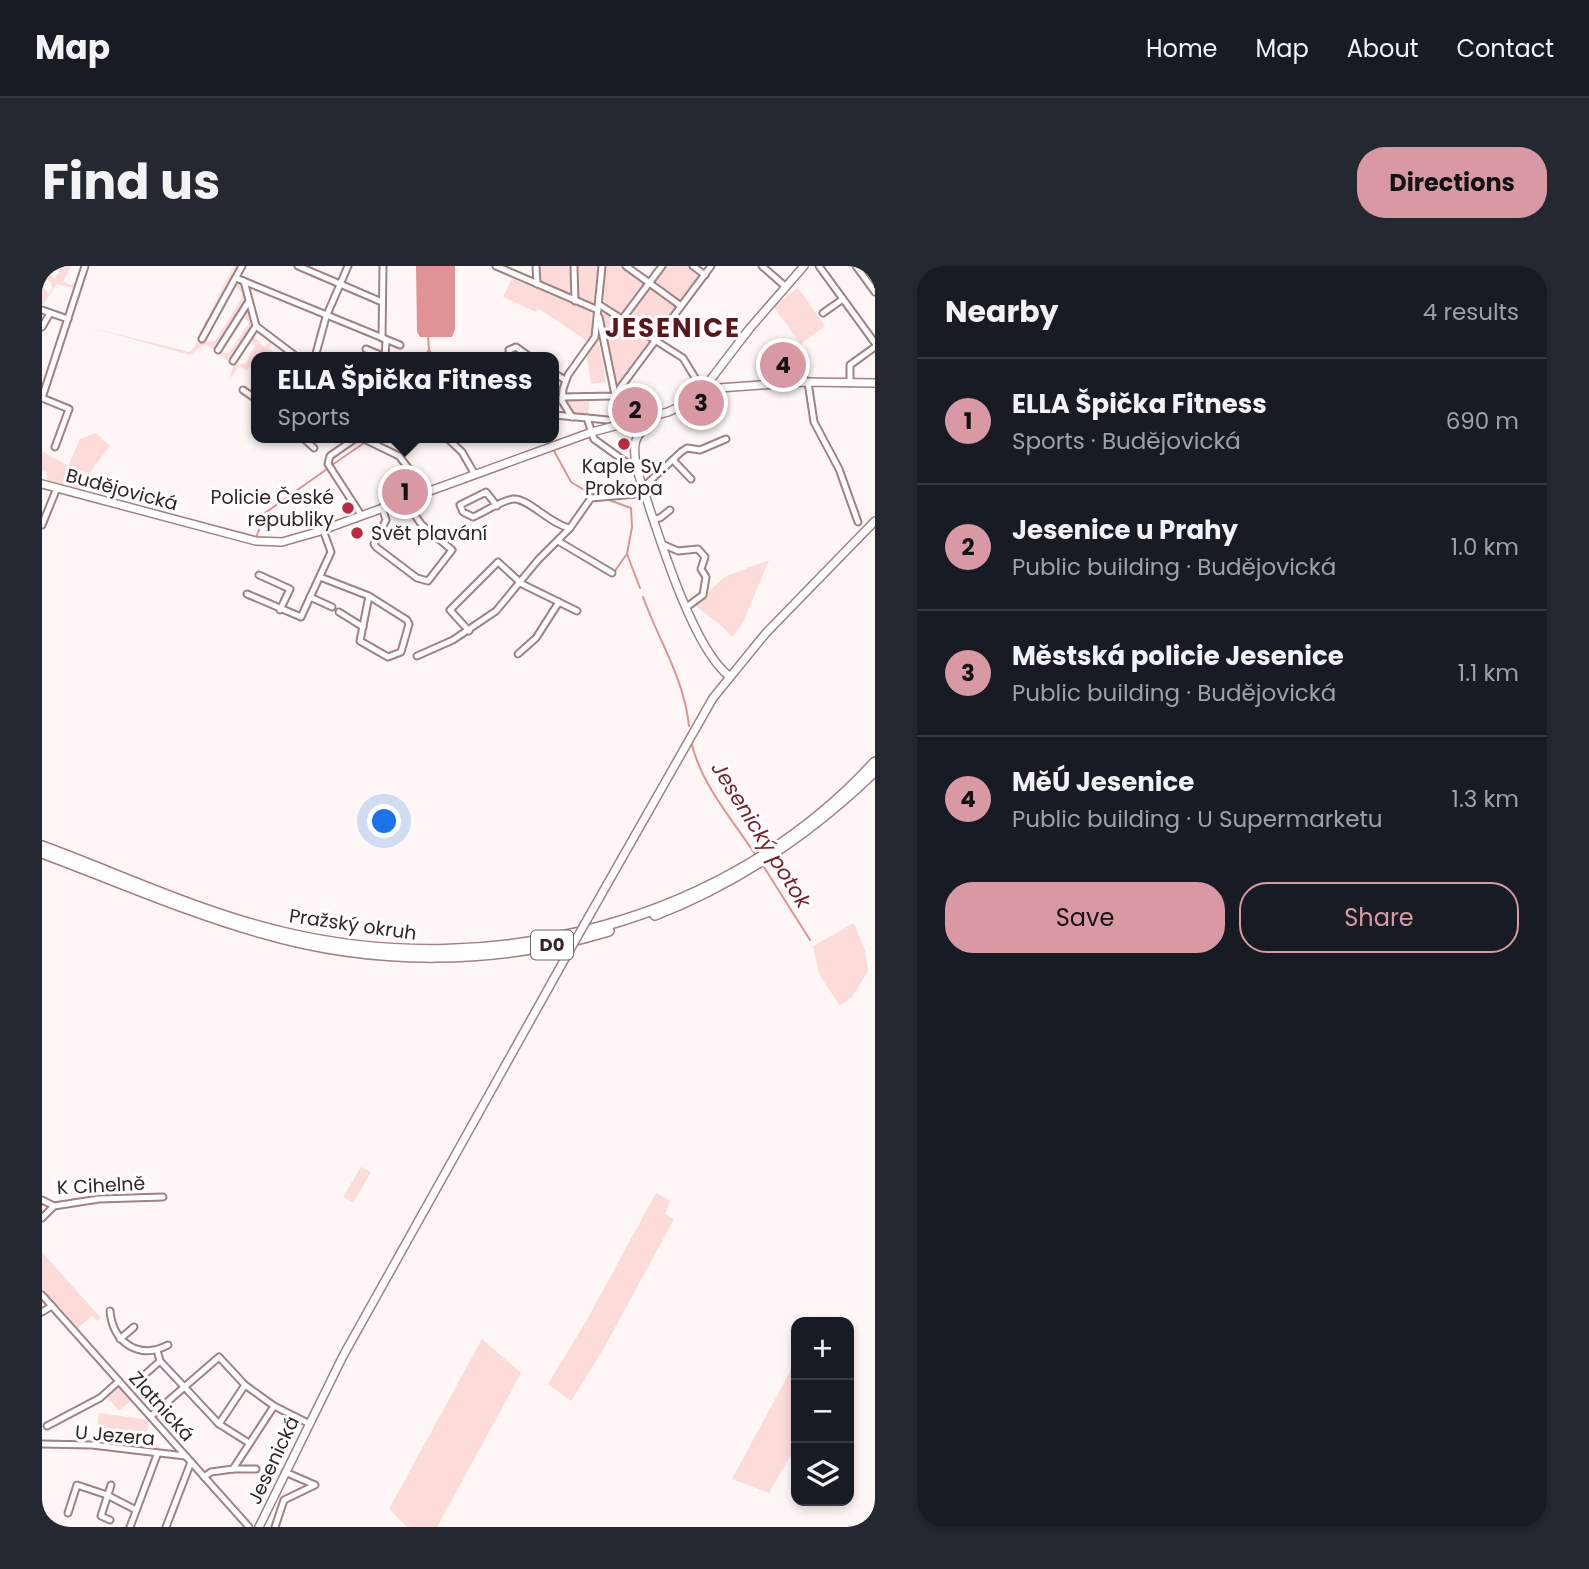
<!DOCTYPE html>
<meta charset="utf-8">
<style>
body{margin:0;font-family:Poppins,sans-serif;background:#242831;color:#f1f3f6}
.controls{position:absolute;right:21px;bottom:21px;display:grid;overflow:hidden;border-radius:14px;box-shadow:0 4px 10px #0003}
.controls button{width:63px;height:63px;display:grid;place-items:center;padding:0;border:0;border-bottom:2px solid #363941;background:#171b24;color:#f1f3f6;font:35px sans-serif}
.you{position:absolute;left:343px;top:556px;width:24px;height:24px;margin:-18px;border:5px solid #fff;border-radius:50%;background:#1a73e8;box-shadow:0 0 0 10px #1a73e833}
.badge{display:grid;place-items:center;width:46px;height:46px;border-radius:50%;background:#d999a4;color:#111;font-size:23px;font-weight:700}
.pin{position:absolute;translate:-50% -50%;border:4px solid #fff;box-shadow:0 2px 7px #0006}
.popup{position:absolute;left:209px;top:86px;width:308px;height:91px;box-sizing:border-box;display:grid;place-content:center;border-radius:14px;background:#171b24;filter:drop-shadow(0 2px 5px #0005);font-size:23px;white-space:nowrap;color:#9ea1a6}
.popup b{font-size:26px;color:#f1f3f6}
.popup::after{content:'';position:absolute;left:50%;top:100%;margin-left:-14px;border:14px solid transparent;border-top-color:#171b24}
.list{margin:0;padding:0;list-style:none}
h2{display:flex;justify-content:space-between;align-items:center;height:91px;margin:0;padding:0 28px;font-size:30px}
h2 small{font-size:23px;font-weight:400;color:#9ea1a6}
.list li{display:grid;grid-template-columns:46px 1fr auto;gap:21px;align-items:center;box-sizing:border-box;height:126px;padding:0 28px;border-top:2px solid #363941}
.list b{display:block;font-size:26px;white-space:nowrap}
.list p{margin:0;font-size:23px;white-space:nowrap;color:#9ea1a6}
.list em{font-size:23px;font-style:normal;color:#9ea1a6}
.actions{display:flex;gap:14px;padding:21px 28px}
.actions a{flex:1;padding:16px 0;border:2px solid #d999a4;border-radius:28px;text-align:center;font-size:24px;color:#d999a4}
.actions .main{background:#d999a4;color:#111}
.icon{flex:none;width:38px;height:38px;fill:none;stroke:currentColor;stroke-width:2;stroke-linecap:round;stroke-linejoin:round}
.map{position:relative;flex:none;width:833px;height:1261px;overflow:hidden;border-radius:28px}
header{display:flex;align-items:center;gap:42px;box-sizing:border-box;height:98px;padding:0 35px;background:#171b24;border-bottom:2px solid #363941}
header strong{font-size:33px}
nav{display:flex;gap:38px;margin-inline-start:auto;font-size:24px}
.intro{display:flex;align-items:center;justify-content:space-between;box-sizing:border-box;height:168px;padding:0 42px}
h1{margin:0;font-size:49px}
.button{padding:18px 32px;border-radius:28px;background:#d999a4;color:#111;font-size:24px;font-weight:700}
main{display:flex;gap:42px;padding:0 42px}
aside{flex:1;background:#171b24;border-radius:28px;box-shadow:0 4px 10px #0003}
.map>svg:first-child{display:block}
</style>
<header>
<strong>Map</strong>
<nav><a>Home</a><a>Map</a><a>About</a><a>Contact</a></nav>
</header>
<div class="intro"><h1>Find us</h1><a class="button">Directions</a></div>
<main>
<div class="map">
<svg width="833" height="1261" viewBox="0 0 833 1261">
<rect width="100%" height="100%" fill="#fef7f6"/>
<g fill="#fddbdb">
<path d="M 21,0 L 29,0 L 21,15 L 29,19 L 33,16 L 31,22 L 15,18 L 0,40 L 0,18 L 6,28 L 10,23 L 9,17 L 0,8 L 13,12 Z"/>
<path d="M 192,0 L 197,0 L 194,6 L 191,5 L 185,25 L 157,72 L 163,76 L 173,75 L 200,32 L 200,27 L 193,21 L 198,16 L 204,35 L 177,78 L 171,81 L 178,87 L 187,87 L 207,57 L 202,50 L 205,43 L 211,60 L 191,91 L 186,92 L 196,99 L 204,97 L 213,80 L 208,73 L 210,69 L 222,81 L 229,74 L 231,78 L 226,82 L 236,90 L 218,89 L 205,105 L 197,100 L 187,114 L 192,98 L 163,78 L 148,89 L 46,61 L 148,86 L 156,76 L 156,70 Z"/>
<path d="M 496,0 L 530,0 L 531,31 L 497,16 Z"/>
<path d="M 534,0 L 557,0 L 554,38 L 535,33 Z"/>
<path d="M 565,0 L 580,0 L 604,17 L 581,49 L 561,34 L 562,5 Z"/>
<path d="M 622,0 L 648,0 L 660,9 L 639,38 L 609,17 Z"/>
<path d="M 471,10 L 549,45 L 552,65 L 548,77 L 497,43 L 494,46 L 461,31 Z"/>
<path d="M 607,20 L 637,41 L 614,71 L 584,51 Z"/>
<path d="M 756,22 L 783,60 L 759,78 L 731,40 Z"/>
<path d="M 561,44 L 613,73 L 574,125 L 560,58 Z"/>
<path d="M 556,72 L 564,116 L 549,118 L 545,90 Z"/>
<path d="M 522,133 L 548,133 L 546,150 L 529,148 Z"/>
<path d="M 54,167 L 68,180 L 51,202 L 38,224 L 5,216 L 5,206 L 0,205 L 0,185 L 26,200 L 38,173 Z"/>
<path d="M 727,294 L 701,357 L 690,371 C 680,357 663,350 653,338 L 684,310 Z"/>
<path d="M 812,657 L 823,685 L 826,705 L 810,731 L 798,740 L 777,708 L 771,680 Z"/>
<path d="M 319,901 L 329,906 L 311,937 L 301,931 Z"/>
<path d="M 614,927 L 628,935 L 623,948 L 632,953 L 562,1082 L 529,1135 L 506,1118 L 542,1059 Z"/>
<path d="M 0,986 L 59,1052 L 55,1055 L 50,1050 L 35,1063 L 0,1025 Z"/>
<path d="M 440,1073 L 479,1107 L 395,1261 L 365,1261 L 347,1243 Z"/>
<path d="M 752,1098 L 754,1180 L 728,1225 L 729,1228 L 690,1213 Z"/>
<path d="M 76,1119 L 89,1134 L 77,1145 L 64,1130 Z"/>
<path d="M 57,1147 L 107,1154 L 104,1176 L 117,1179 L 116,1185 L 53,1177 Z"/>
</g>
<path fill="#e19294" d="M 374,0 L 413,0 L 413,63 L 410,71 L 378,71 L 375,66 Z"/>
<g fill="none" stroke-linecap="round" stroke-linejoin="round">
<g stroke="#e19294" stroke-width="2">
<path d="M 386,69 L 387,84 L 392,91"/>
<path d="M 382,91 L 387,84"/>
<path d="M 507,172 L 509,175"/>
<path d="M 511,183 L 529,216 L 552,230"/>
<path d="M 290,199 L 322,177"/>
<path d="M 564,233 L 589,242 L 590,261 L 585,288 L 598,322"/>
<path d="M 214,272 L 223,247 L 285,203"/>
<path d="M 573,305 L 584,289"/>
<path d="M 601,331 C 617,375 642,412 647,460"/>
<path d="M 649,475 C 658,517 690,553 713,588"/>
<path d="M 720,598 L 768,674"/>
</g>
<g stroke="#a18181" stroke-width="9">
<g id="minor">
<path d="M 256,0 L 340,36"/>
<path d="M 454,0 L 556,44"/>
<path d="M 494,0 L 495,18"/>
<path d="M 532,0 L 533,35"/>
<path d="M 584,0 L 639,40"/>
<path d="M 651,0 L 663,9"/>
<path d="M 720,0 L 744,21"/>
<path d="M 777,0 L 833,77"/>
<path d="M 814,0 L 833,26"/>
<path d="M 0,2 L 0,0"/>
<path d="M 194,12 L 358,79"/>
<path d="M 202,15 L 214,60 L 255,91"/>
<path d="M 558,39 L 641,92 L 660,123"/>
<path d="M 0,44 L 26,53"/>
<path d="M 781,47 L 801,33"/>
<path d="M 557,51 L 579,158"/>
<path d="M 581,52 L 620,0"/>
<path d="M 0,61 L 8,47"/>
<path d="M 340,72 L 341,0"/>
<path d="M 160,73 L 200,0"/>
<path d="M 324,83 L 343,91 L 344,75"/>
<path d="M 176,84 L 207,35"/>
<path d="M 756,88 L 763,116"/>
<path d="M 273,91 L 284,51 L 306,0"/>
<path d="M 469,91 L 467,84 L 474,81 L 488,91"/>
<path d="M 191,95 L 214,60"/>
<path d="M 512,107 L 523,114"/>
<path d="M 766,116 L 772,156 L 797,203 L 816,256"/>
<path d="M 808,117 L 808,99 L 833,81"/>
<path d="M 733,118 L 725,87 L 745,81"/>
<path d="M 201,124 L 214,133"/>
<path d="M 520,131 L 572,130 L 669,0"/>
<path d="M 512,149 L 545,152 L 552,173 L 595,204"/>
<path d="M 530,151 L 520,135 L 521,123 L 526,109 L 553,71 L 560,0"/>
<path d="M 545,152 L 566,154"/>
<path d="M 261,172 L 272,182"/>
<path d="M 314,172 L 288,190 L 286,198 L 319,249"/>
<path d="M 320,172 L 357,190 L 384,225"/>
<path d="M 405,172 L 420,186 L 432,207"/>
<path d="M 13,181 L 27,143 L 0,132 L 43,0"/>
<path d="M 631,194 L 649,213"/>
<path d="M 455,240 L 444,226 L 418,239 L 421,246 L 431,251 C 443,246 458,235 471,233 C 485,231 509,259 528,262"/>
<path d="M 340,241 L 344,254 L 332,278 L 334,281 L 375,312 L 386,315 L 410,284 L 380,259 L 361,233"/>
<path d="M 611,253 L 618,252 L 628,244"/>
<path d="M 0,259 L 15,222"/>
<path d="M 516,275 L 570,307"/>
<path d="M 620,278 L 636,285 L 656,283 L 663,291 L 659,303 L 664,311 L 661,329 L 646,340"/>
<path d="M 217,309 L 248,323 L 238,344"/>
<path d="M 278,311 L 327,330 L 365,354 L 367,358 L 359,386 L 346,391 L 318,375 L 327,330"/>
<path d="M 205,328 L 259,351 L 289,286 L 281,264"/>
<path d="M 268,331 L 290,341"/>
<path d="M 297,346 L 321,361"/>
<path d="M 427,365 L 408,344 L 456,296 L 480,318 L 535,345"/>
<path d="M 476,388 L 494,372 L 517,336"/>
<path d="M 375,390 L 411,374 L 454,345 L 496,294 L 528,262 L 549,232 L 594,228 L 639,186 L 645,182 L 658,184 L 684,173"/>
<path d="M 0,934 L 12,940 L 57,933 L 121,931"/>
<path d="M 0,952 L 12,940"/>
<path d="M 0,1029 L 207,1261"/>
<path d="M 68,1045 C 71,1077 97,1094 126,1079"/>
<path d="M 0,1046 L 10,1040"/>
<path d="M 78,1073 L 92,1061"/>
<path d="M 118,1095 L 177,1158 L 207,1177"/>
<path d="M 99,1112 L 118,1095 L 115,1084"/>
<path d="M 109,1150 L 177,1091 L 203,1119 L 232,1140 L 266,1157"/>
<path d="M 177,1158 L 203,1119"/>
<path d="M 5,1160 L 58,1132 L 77,1115"/>
<path d="M 1,1178 L 50,1179 L 143,1190"/>
<path d="M 191,1203 L 214,1203"/>
<path d="M 162,1211 L 169,1206 L 191,1203 L 232,1140"/>
<path d="M 26,1247 L 35,1219 L 65,1229 L 94,1244"/>
<path d="M 68,1254 L 59,1250 L 69,1219"/>
<path d="M 88,1261 L 115,1189"/>
<path d="M 124,1261 L 149,1196"/>
<path d="M 233,1261 L 242,1234 L 273,1219 L 243,1206"/>
</g>
</g>
<g stroke="#a18181" stroke-width="10">
<g id="major">
<path d="M 656,130 L 708,62 L 762,0"/>
<path d="M 613,150 C 593,171 589,174 595,204 C 612,254 648,380 687,410"/>
<path d="M 0,218 L 214,275 L 240,276 L 275,266 L 550,166 L 626,146 L 677,122 L 763,116 L 833,117"/>
<path d="M 546,652 L 671,432 L 724,367 L 833,255"/>
<path d="M 217,1261 L 301,1090 L 525,689"/>
</g>
</g>
<g stroke="#a18181" stroke-width="12">
<g id="highway">
<path d="M 0,580 C 81,610 161,648 244,667 C 452,716 687,656 833,496"/>
<path d="M 0,587 C 73,614 145,646 220,667 C 332,700 455,699 567,665"/>
<path d="M 613,649 C 697,616 769,567 833,505"/>
</g>
</g>
<use href="#minor" stroke="#fff" stroke-width="5"/>
<use href="#major" stroke="#fff" stroke-width="7"/>
<use href="#highway" stroke="#fff" stroke-width="9"/>
<g stroke="#a18181" stroke-width="10" stroke-linecap="butt">
<path id="major-bridge" d="M 525,689 L 546,652"/>
</g>
<use href="#major-bridge" stroke="#fff" stroke-width="7"/>
</g>
<g fill="#bc2a40" stroke="#fff" stroke-width="2.5">
<circle cx="582" cy="178" r="7"/>
<circle cx="306" cy="242" r="7"/>
<circle cx="315" cy="267" r="7"/>
</g>
<g text-anchor="middle" stroke-width="6" stroke-linejoin="round" paint-order="stroke">
<rect fill="#fff" stroke="#706666" stroke-width="2" x="489" y="664.5" width="42" height="29" rx="5"/>
<g font-size="18" font-weight="bold" fill="#322525">
<text x="510" y="685">D0</text>
</g>
<g font-size="19" fill="#322525" stroke="#fff">
<text x="582" y="207">Kaple Sv.<tspan x="582" dy="22">Prokopa</tspan></text>
<text x="292" y="238" text-anchor="end">Policie České<tspan x="292" dy="22">republiky</tspan></text>
<text x="329" y="274" text-anchor="start">Svět plavání</text>
</g>
<g font-size="19" fill="#322525" stroke="#fff">
<text transform="translate(80 223) rotate(15)" y="7">Budějovická</text>
<text transform="translate(311 658) rotate(8)" y="7">Pražský okruh</text>
<text transform="translate(59 919) rotate(-3)" y="7">K Cihelně</text>
<text transform="translate(120 1140) rotate(48)" y="7">Zlatnická</text>
<text transform="translate(73 1169) rotate(5)" y="7">U Jezera</text>
<text transform="translate(231 1194) rotate(-65)" y="7">Jesenická</text>
</g>
<g font-size="21" font-style="italic" fill="#7a1d29" stroke="#fff">
<text transform="translate(719 569) rotate(58)" y="7">Jesenický potok</text>
</g>
<g font-size="26" font-weight="bold" letter-spacing="2" fill="#5b161e" stroke="#fff">
<text x="631" y="71">JESENICE</text>
</g>
</g>
</svg>
<div class="controls">
<button>+</button>
<button>−</button>
<button><svg class="icon" aria-label="layers" viewBox="0 0 24 24"><path d="M12 4l9 5-9 5-9-5zM3 14l9 5 9-5"/></svg></button>
</div>
<div class="you"></div>
<div class="pin badge" style="left:363px;top:226px">1</div>
<div class="popup"><b>ELLA Špička Fitness</b>Sports</div>
<div class="pin badge" style="left:593px;top:144px">2</div>
<div class="pin badge" style="left:659px;top:137px">3</div>
<div class="pin badge" style="left:741px;top:99px">4</div>
</div>
<aside>
<h2>Nearby<small>4 results</small></h2>
<ul class="list">
<li><span class="badge">1</span><div><b>ELLA Špička Fitness</b><p>Sports · Budějovická</p></div><em>690 m</em></li>
<li><span class="badge">2</span><div><b>Jesenice u Prahy</b><p>Public building · Budějovická</p></div><em>1.0 km</em></li>
<li><span class="badge">3</span><div><b>Městská policie Jesenice</b><p>Public building · Budějovická</p></div><em>1.1 km</em></li>
<li><span class="badge">4</span><div><b>MěÚ Jesenice</b><p>Public building · U Supermarketu</p></div><em>1.3 km</em></li>
</ul>
<div class="actions"><a class="main">Save</a><a>Share</a></div>
</aside>
</main>
